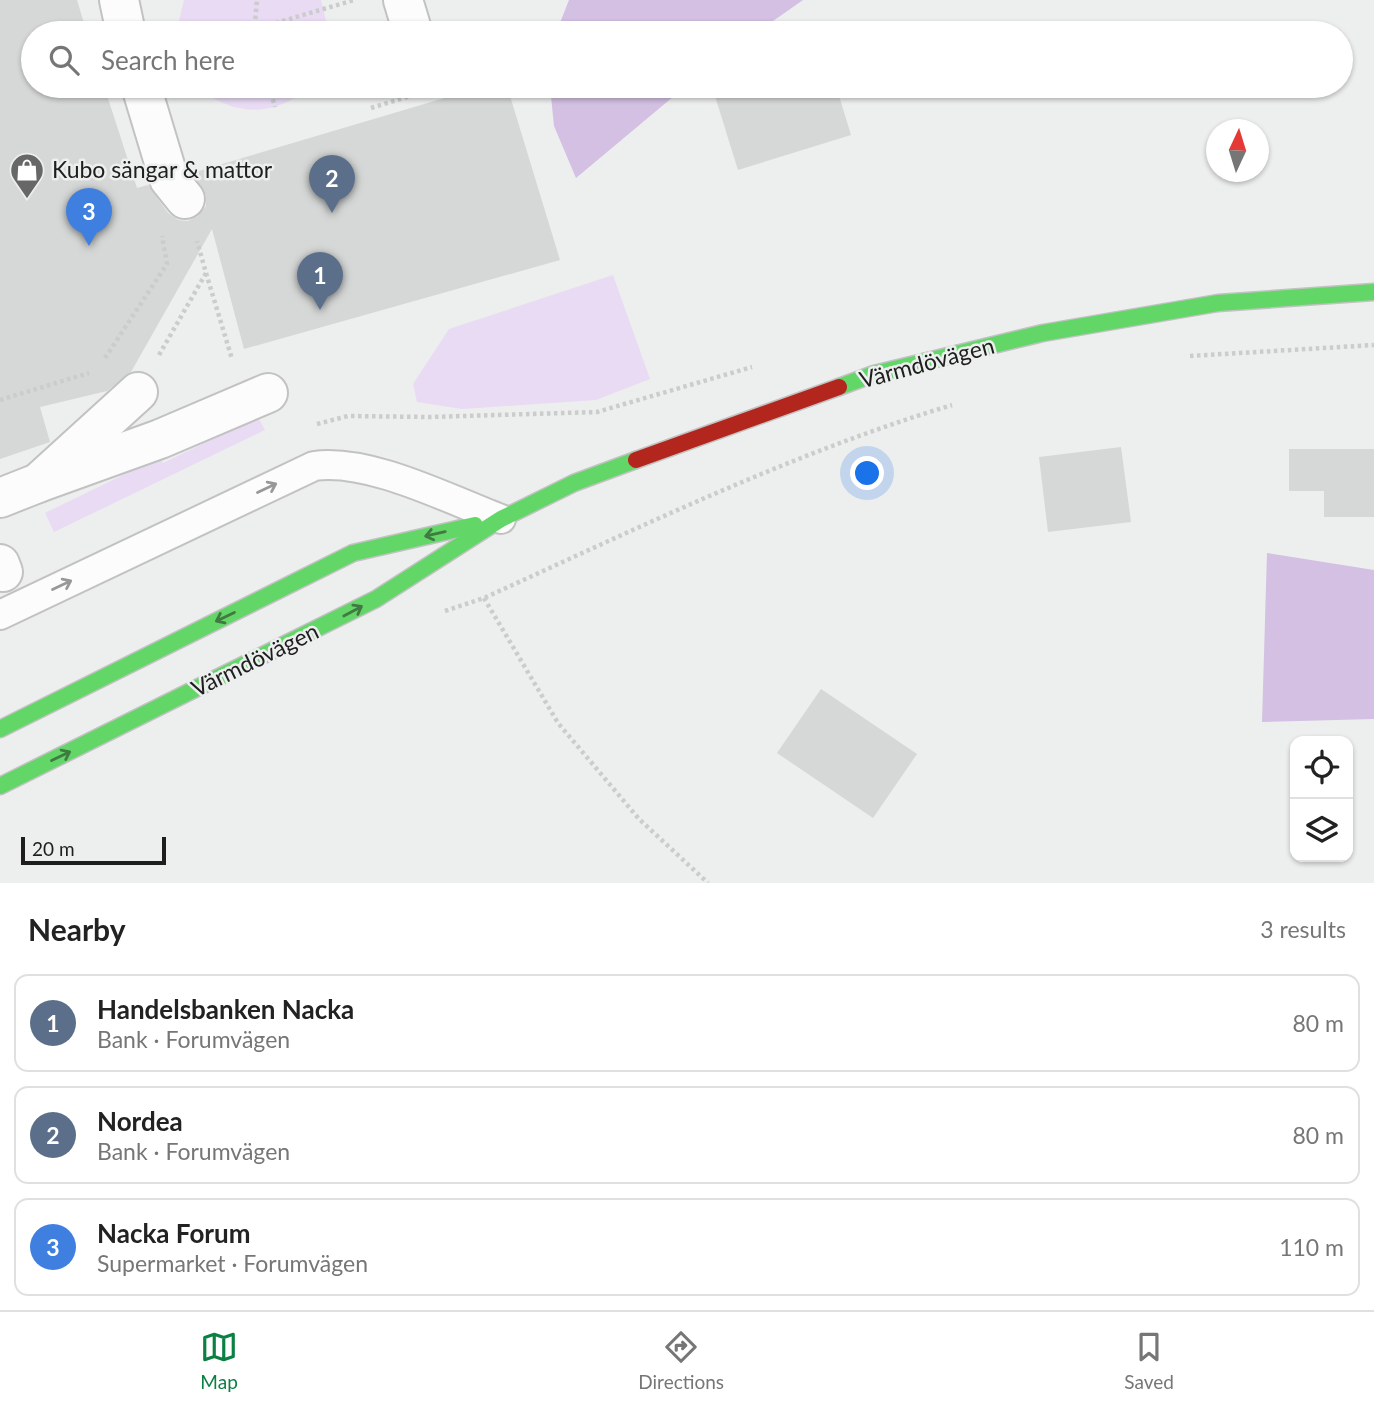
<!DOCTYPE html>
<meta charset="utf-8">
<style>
body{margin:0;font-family:Lato,sans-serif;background:#f6f6f6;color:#222}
.controls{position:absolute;right:21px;bottom:21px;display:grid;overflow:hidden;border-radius:14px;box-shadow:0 2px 5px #0004}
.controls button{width:63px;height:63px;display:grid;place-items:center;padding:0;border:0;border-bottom:2px solid #e0e0e0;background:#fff;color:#222;font:35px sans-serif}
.compass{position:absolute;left:1206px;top:119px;width:63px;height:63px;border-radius:50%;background:#fff;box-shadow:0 2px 5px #0004;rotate:4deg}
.scale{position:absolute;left:21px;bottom:18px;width:145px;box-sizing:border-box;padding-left:7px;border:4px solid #1d1e1d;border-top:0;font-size:19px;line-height:24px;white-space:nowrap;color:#1d1e1d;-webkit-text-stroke:5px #ecefee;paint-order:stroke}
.you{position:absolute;left:868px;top:474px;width:24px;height:24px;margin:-18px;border:5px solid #fff;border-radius:50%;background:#1a73e8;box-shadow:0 0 0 10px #1a73e833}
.badge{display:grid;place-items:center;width:46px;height:46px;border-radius:50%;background:#0b8043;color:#fff;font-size:23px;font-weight:700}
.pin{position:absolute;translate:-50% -58px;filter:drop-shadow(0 2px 4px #0008)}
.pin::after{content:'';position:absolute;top:37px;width:24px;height:21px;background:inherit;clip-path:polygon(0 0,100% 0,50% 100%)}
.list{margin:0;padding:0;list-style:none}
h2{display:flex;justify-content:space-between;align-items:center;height:91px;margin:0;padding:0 28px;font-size:30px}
h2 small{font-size:23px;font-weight:400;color:#767676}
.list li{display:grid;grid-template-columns:46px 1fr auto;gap:21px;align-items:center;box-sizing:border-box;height:98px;margin:0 14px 14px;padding:0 14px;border:2px solid #e0e0e0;border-radius:14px}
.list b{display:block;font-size:26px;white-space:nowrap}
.list p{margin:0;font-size:23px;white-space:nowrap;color:#767676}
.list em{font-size:23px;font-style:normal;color:#767676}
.icon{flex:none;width:38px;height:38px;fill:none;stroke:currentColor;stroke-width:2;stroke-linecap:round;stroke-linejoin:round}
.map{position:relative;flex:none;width:1374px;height:883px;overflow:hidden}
.search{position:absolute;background:#fff;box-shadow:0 2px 5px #0004;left:21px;right:21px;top:21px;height:77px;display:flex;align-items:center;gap:18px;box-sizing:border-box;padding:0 24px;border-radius:38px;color:#767676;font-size:26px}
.sheet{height:427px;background:#fff}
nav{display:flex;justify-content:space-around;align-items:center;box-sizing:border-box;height:98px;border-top:2px solid #e0e0e0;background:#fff;font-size:19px;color:#767676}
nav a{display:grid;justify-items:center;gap:4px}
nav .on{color:#0b8043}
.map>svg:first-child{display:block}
</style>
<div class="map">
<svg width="1374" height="883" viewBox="0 0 1374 883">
<rect width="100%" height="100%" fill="#edeeee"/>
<g fill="#e9dbf4">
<path d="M 184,0 L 321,0 L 329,33 L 176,33 Z"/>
<path d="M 197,86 L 309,86 C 276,119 230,116 197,86 Z"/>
<path d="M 613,275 L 650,379 L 596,400 L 462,409 L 417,402 L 413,384 L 449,329 Z"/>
<path d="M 258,417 L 265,430 L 54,532 L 45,513 L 160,457 L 163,463 Z"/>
</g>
<g fill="#d3c0e2">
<path d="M 569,0 L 803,0 L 756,33 L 556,33 Z"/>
<path d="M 550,86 L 686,86 L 576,178 L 554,126 Z"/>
<path d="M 1267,553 L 1374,570 L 1374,719 L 1262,722 Z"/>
</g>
<g fill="#d6d7d7">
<path d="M 0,0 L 77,0 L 87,33 L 33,33 L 33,86 L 104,86 L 137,188 L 148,185 L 168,213 L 178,220 L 188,221 L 198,216 L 206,206 L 206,195 L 192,173 L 485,86 L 507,86 L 560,260 L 244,349 L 212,229 L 131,372 L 107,391 L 40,407 L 50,442 L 0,459 Z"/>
<path d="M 739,86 L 836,86 L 851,135 L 738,170 L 714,93 Z"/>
<path d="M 1121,447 L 1131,522 L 1048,532 L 1039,457 Z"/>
<path d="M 1289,449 L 1374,449 L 1374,517 L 1324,517 L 1324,491 L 1289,491 Z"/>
<path d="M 821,689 L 917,754 L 873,818 L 777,753 Z"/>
</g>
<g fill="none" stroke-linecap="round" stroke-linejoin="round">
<g stroke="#c1c2c1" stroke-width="32">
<path id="lane" d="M 0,615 L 314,466 C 369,458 448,499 501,519"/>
</g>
<g stroke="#c1c2c1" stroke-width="42">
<g id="street">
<path d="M 119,0 L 126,33"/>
<path d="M 403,0 L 413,33"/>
<path d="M 141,86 L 169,179 L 185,199"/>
<path d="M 38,483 L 160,439 L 268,393"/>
<path d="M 0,498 L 38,483 L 138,392"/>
<path d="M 0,564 L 3,572"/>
</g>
</g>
<g stroke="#c1c2c1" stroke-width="19">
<g id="fast">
<path d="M 839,387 L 874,374 L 1043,333 L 1218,303 L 1374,292"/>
<path d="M 0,729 L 353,553 L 475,525"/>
<path d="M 0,786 L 376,599 L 501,519 L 574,483 L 636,460"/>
</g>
</g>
<g stroke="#c1c2c1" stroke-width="19">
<path id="jam" d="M 636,460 L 839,387"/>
</g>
<g stroke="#cbcccc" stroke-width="4.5" stroke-dasharray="3.5 3.5" stroke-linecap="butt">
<path d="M 242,33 L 354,0"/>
<path d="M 254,33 L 257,0"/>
<path d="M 269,86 L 275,107"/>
<path d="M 371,108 L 444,86"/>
<path d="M 206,273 L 232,359"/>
<path d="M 159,355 L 206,273 L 197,241"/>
<path d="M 1190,356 L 1374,345"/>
<path d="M 105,358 L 167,264 L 162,236"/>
<path d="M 0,400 L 89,373"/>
<path d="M 317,424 L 348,416 L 430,417 L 597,412 L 752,367"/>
<path d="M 484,598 L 558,723 L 639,819 L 708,883"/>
<path d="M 445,611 L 484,598 C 638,528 790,454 952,405"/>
</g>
<use href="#lane" stroke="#fcfcfc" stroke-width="28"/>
<use href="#street" stroke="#fcfcfc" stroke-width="38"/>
<use href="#fast" stroke="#63d668" stroke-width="16"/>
<use href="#jam" stroke="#b3261e" stroke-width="16"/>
</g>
<defs><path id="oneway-shaft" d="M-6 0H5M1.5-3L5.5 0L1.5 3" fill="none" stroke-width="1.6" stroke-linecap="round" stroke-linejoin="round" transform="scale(1.75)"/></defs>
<g stroke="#989898">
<use href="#oneway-shaft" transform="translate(267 488) rotate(-25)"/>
<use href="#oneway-shaft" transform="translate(62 585) rotate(-25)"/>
</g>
<g stroke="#407a42">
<use href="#oneway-shaft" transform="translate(435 534) rotate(167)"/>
<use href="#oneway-shaft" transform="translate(353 611) rotate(-28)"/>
<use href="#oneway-shaft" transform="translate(225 617) rotate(154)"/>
<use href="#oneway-shaft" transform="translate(61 756) rotate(-26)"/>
</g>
<defs>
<g id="shop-pin" transform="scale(1.75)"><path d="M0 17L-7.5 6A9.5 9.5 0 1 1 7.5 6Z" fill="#666766" stroke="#ecefee"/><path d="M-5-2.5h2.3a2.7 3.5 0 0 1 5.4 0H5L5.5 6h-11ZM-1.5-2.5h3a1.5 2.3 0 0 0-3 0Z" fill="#fff"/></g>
</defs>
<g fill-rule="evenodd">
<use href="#shop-pin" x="27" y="170"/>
</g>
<g text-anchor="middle" stroke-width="5" stroke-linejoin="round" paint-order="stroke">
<g font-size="23" fill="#1d1e1d" stroke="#ecefee" text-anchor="start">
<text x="52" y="178">Kubo sängar &amp; mattor</text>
</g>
<g font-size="23" fill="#1d1e1d" stroke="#ecefee">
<text transform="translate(927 363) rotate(-15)" y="8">Värmdövägen</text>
<text transform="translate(255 660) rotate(-26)" y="8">Värmdövägen</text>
</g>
</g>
</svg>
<div class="controls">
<button><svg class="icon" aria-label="locate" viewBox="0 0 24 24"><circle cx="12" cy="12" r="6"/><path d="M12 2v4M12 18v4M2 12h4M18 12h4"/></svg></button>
<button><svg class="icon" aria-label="layers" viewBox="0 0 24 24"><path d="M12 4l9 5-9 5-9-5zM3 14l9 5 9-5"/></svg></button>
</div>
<svg class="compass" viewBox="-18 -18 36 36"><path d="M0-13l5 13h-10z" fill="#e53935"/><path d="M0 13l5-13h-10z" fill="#767676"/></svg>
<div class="scale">20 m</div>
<div class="you"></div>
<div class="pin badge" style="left:320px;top:310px;background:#5c6f8a">1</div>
<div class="pin badge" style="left:332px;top:213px;background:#5c6f8a">2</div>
<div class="pin badge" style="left:89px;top:246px;background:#3f7fe0">3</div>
<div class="search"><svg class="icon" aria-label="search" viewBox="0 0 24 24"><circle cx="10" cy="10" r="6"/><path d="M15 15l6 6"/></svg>Search here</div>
</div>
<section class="sheet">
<h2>Nearby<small>3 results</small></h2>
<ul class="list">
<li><span class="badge" style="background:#5c6f8a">1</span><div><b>Handelsbanken Nacka</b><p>Bank · Forumvägen</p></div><em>80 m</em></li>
<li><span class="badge" style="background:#5c6f8a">2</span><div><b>Nordea</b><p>Bank · Forumvägen</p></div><em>80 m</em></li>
<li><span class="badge" style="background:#3f7fe0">3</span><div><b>Nacka Forum</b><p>Supermarket · Forumvägen</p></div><em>110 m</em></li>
</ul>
</section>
<nav>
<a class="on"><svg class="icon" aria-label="map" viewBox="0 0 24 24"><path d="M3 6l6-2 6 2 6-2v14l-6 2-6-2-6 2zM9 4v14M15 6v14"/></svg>Map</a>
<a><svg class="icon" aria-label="directions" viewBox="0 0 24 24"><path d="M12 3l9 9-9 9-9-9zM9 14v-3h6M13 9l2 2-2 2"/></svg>Directions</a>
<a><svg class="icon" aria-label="saved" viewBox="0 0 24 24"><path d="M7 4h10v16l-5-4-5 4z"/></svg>Saved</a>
</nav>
